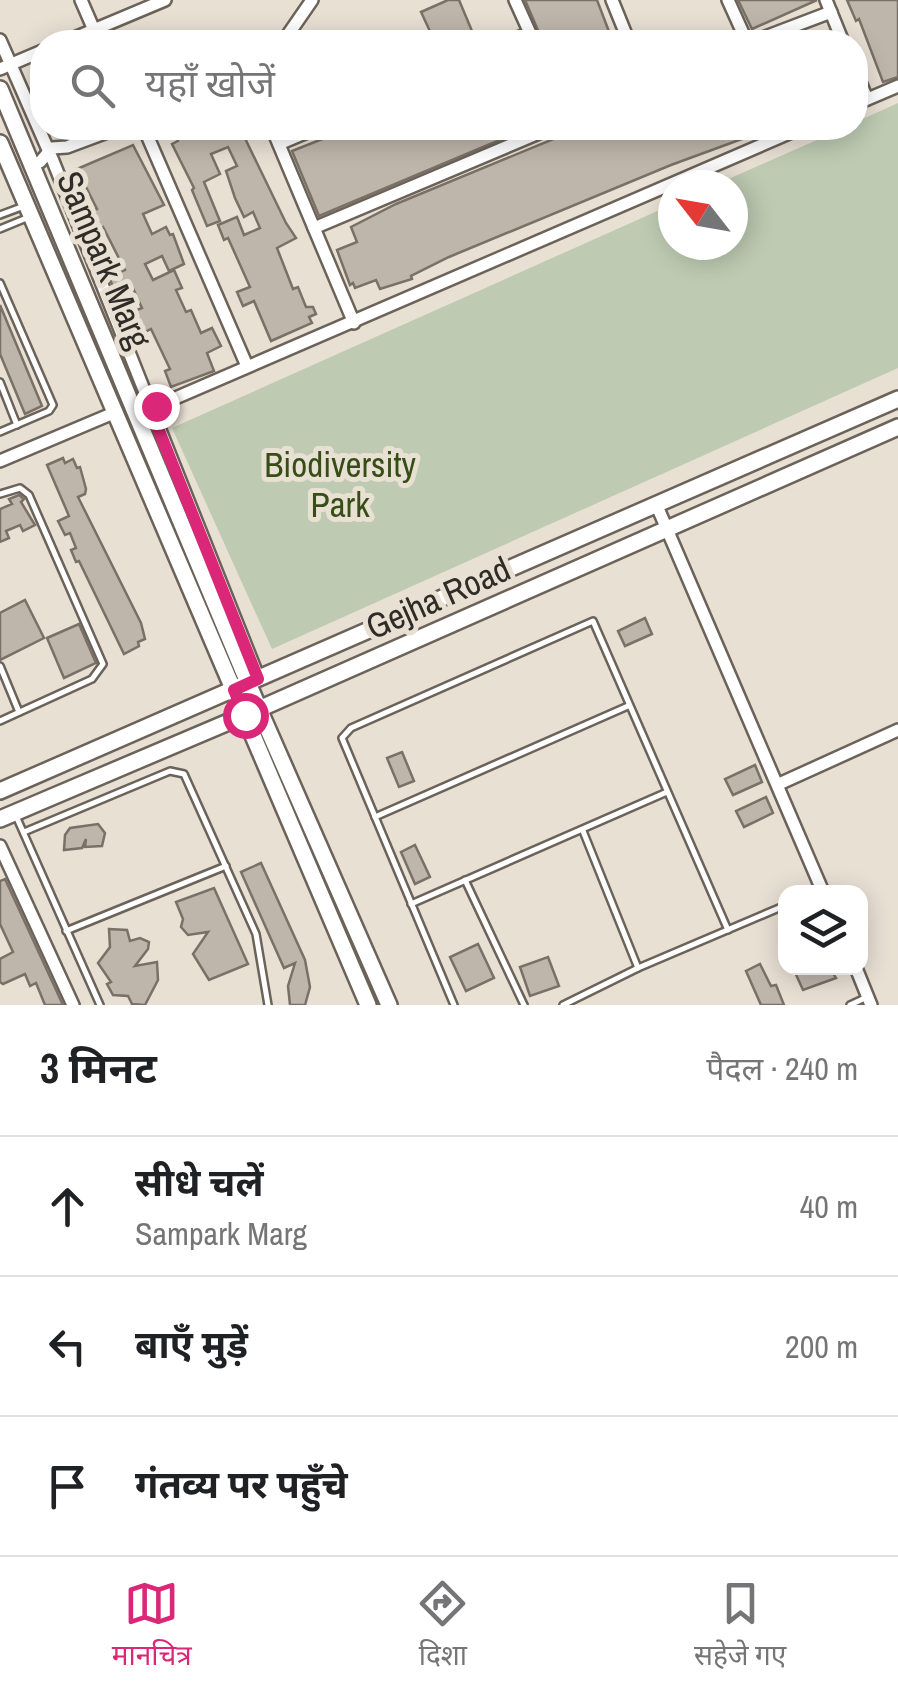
<!DOCTYPE html>
<html lang="hi">
<meta charset="utf-8">
<style>
body{margin:0;font-family:"Archivo Narrow","Noto Sans Devanagari",sans-serif;background:#f6f6f6;color:#202124}
.controls{position:absolute;right:30px;bottom:30px;display:grid;overflow:hidden;border-radius:20px;box-shadow:0 5px 25px #0003}
.controls button{width:90px;height:90px;display:grid;place-items:center;padding:0;border:0;border-bottom:2px solid #e0e0e0;background:#fff;color:#202124;font:50px sans-serif}
.compass{position:absolute;left:658px;top:170px;width:90px;height:90px;border-radius:50%;background:#fff;box-shadow:0 5px 25px #0003;rotate:301deg}
.stop{position:absolute;width:30px;height:30px;margin:-22px;border:8px solid #db2777;border-radius:50%;background:#fff}
.stop.end{background:#db2777;border-color:#fff;box-shadow:0 2px 10px #0008}
.list{margin:0;padding:0;list-style:none}
h2{display:flex;justify-content:space-between;align-items:center;height:130px;margin:0;padding:0 40px;font-size:42px}
h2 small{font-size:32px;font-weight:400;color:#757577}
.list li{display:grid;grid-template-columns:65px 1fr auto;gap:30px;align-items:center;box-sizing:border-box;height:140px;padding:0 40px;border-top:2px solid #e0e0e0}
.list b{display:block;font-size:38px;white-space:nowrap}
.list p{margin:0;font-size:32px;white-space:nowrap;color:#757577}
.list em{font-size:32px;font-style:normal;color:#757577}
.icon{flex:none;width:55px;height:55px;fill:none;stroke:currentColor;stroke-width:2;stroke-linecap:round;stroke-linejoin:round}
.map{position:relative;flex:none;width:898px;height:1005px;overflow:hidden}
.search{position:absolute;background:#fff;box-shadow:0 5px 25px #0003;left:30px;right:30px;top:30px;height:110px;display:flex;align-items:center;gap:25px;box-sizing:border-box;padding:0 35px;border-radius:40px;color:#757577;font-size:38px}
.sheet{height:550px;background:#fff}
nav{display:flex;justify-content:space-around;align-items:center;box-sizing:border-box;height:140px;border-top:2px solid #e0e0e0;background:#fff;font-size:28px;color:#757577}
nav a{display:grid;justify-items:center;gap:5px}
nav .on{color:#db2777}
.map>svg:first-child{display:block}
</style>
<div class="map">
<svg width="898" height="1005" viewBox="0 0 898 1005">
<rect width="100%" height="100%" fill="#e9e0d4"/>
<path fill="#becab2" d="M 898,103 L 898,368 L 272,649 L 172,428 L 673,204 L 673,245 L 733,245 L 733,185 L 715,185 L 844,128 L 856,128 L 856,122 Z"/>
<g fill="#bfb6ab" stroke="#797167" stroke-width="2.5">
<path d="M 448,0 L 459,0 L 472,31 L 445,42 L 435,42 L 421,12 Z"/>
<path d="M 525,0 L 597,0 L 613,42 L 543,42 Z"/>
<path d="M 738,0 L 817,0 L 752,29 Z"/>
<path d="M 847,0 L 898,0 L 898,77 L 883,82 L 859,19 L 856,21 Z"/>
<path d="M 179,128 L 240,128 L 286,223 L 296,238 L 277,248 L 293,289 L 298,287 L 306,307 L 313,307 L 316,314 L 309,317 L 312,323 L 271,341 L 254,301 L 243,306 L 237,292 L 250,287 L 228,238 L 224,240 L 218,225 L 237,217 L 244,235 L 260,228 L 253,212 L 244,217 L 235,198 L 226,171 L 237,166 L 228,147 L 211,154 L 220,174 L 204,182 L 220,221 L 207,226 L 192,190 L 194,188 L 172,144 L 178,141 L 174,130 Z"/>
<path d="M 350,128 L 528,128 L 319,216 L 292,151 Z"/>
<path d="M 580,128 L 772,128 L 671,165 L 449,257 L 411,276 L 412,279 L 380,289 L 376,280 L 355,288 L 353,283 L 350,285 L 337,250 L 357,242 L 351,227 L 396,204 Z"/>
<path d="M 133,145 L 164,205 L 143,214 L 152,234 L 166,227 L 170,235 L 173,234 L 184,264 L 169,271 L 162,256 L 145,264 L 153,280 L 174,270 L 182,288 L 176,290 L 186,312 L 191,310 L 201,333 L 212,328 L 221,346 L 207,353 L 214,371 L 171,387 L 165,371 L 170,369 L 151,329 L 137,336 L 127,314 L 142,308 L 131,284 L 115,292 L 109,277 L 125,270 L 103,227 L 94,232 L 86,213 L 97,209 L 77,169 Z"/>
<path d="M 0,305 L 42,406 L 25,414 L 0,354 Z"/>
<path d="M 63,458 L 65,463 L 73,459 L 77,468 L 80,467 L 86,489 L 85,494 L 78,497 L 141,623 L 145,639 L 138,642 L 139,646 L 124,654 L 79,561 L 76,562 L 71,550 L 76,548 L 70,533 L 65,535 L 58,521 L 69,516 L 47,465 Z"/>
<path d="M 19,495 L 24,499 L 21,502 L 35,525 L 23,531 L 20,525 L 6,531 L 9,538 L 0,542 L 0,509 L 12,504 L 9,499 Z"/>
<path d="M 25,600 L 44,638 L 0,660 L 0,613 Z"/>
<path d="M 645,618 L 652,634 L 625,646 L 618,631 Z"/>
<path d="M 79,624 L 96,663 L 64,678 L 47,638 Z"/>
<path d="M 402,752 L 414,781 L 399,787 L 387,758 Z"/>
<path d="M 755,765 L 762,782 L 733,795 L 725,779 Z"/>
<path d="M 766,797 L 773,813 L 744,827 L 736,811 Z"/>
<path d="M 98,824 L 105,833 L 102,846 L 85,847 L 86,839 L 82,848 L 64,850 L 65,835 L 70,828 Z"/>
<path d="M 415,845 L 430,877 L 415,884 L 401,852 Z"/>
<path d="M 261,863 L 305,960 L 310,987 L 305,1005 L 290,1005 L 288,986 L 295,963 L 284,968 L 241,872 Z"/>
<path d="M 5,879 L 63,1005 L 45,1005 L 36,983 L 30,986 L 25,974 L 3,984 L 0,982 L 0,959 L 13,952 L 0,924 L 0,881 Z"/>
<path d="M 214,888 L 248,964 L 209,980 L 193,954 L 208,932 L 188,935 L 181,927 L 183,919 L 176,902 Z"/>
<path d="M 109,929 L 127,930 L 130,941 L 140,938 L 149,942 L 148,949 L 135,966 L 157,962 L 158,980 L 145,1005 L 132,1004 L 128,996 L 113,995 L 107,984 L 111,982 L 98,963 L 110,947 Z"/>
<path d="M 478,944 L 494,978 L 466,991 L 450,957 Z"/>
<path d="M 548,957 L 559,986 L 530,996 L 520,967 Z"/>
<path d="M 760,964 L 771,986 L 776,985 L 784,1005 L 761,1005 L 746,971 Z"/>
<path d="M 793,968 L 830,968 L 836,978 L 803,990 Z"/>
</g>
<g fill="none" stroke-linecap="round" stroke-linejoin="round">
<g stroke="#6b6359" stroke-width="10">
<g id="lane">
<path d="M 0,215 L 24,206"/>
<path d="M 0,229 L 29,217"/>
<path d="M 0,283 L 53,405 L 49,411 L 0,432"/>
<path d="M 0,382 L 17,425"/>
<path d="M 0,494 L 20,488 L 29,495 L 103,664 L 92,679 L 0,721"/>
<path d="M 0,666 L 19,712"/>
<path d="M 16,816 L 100,1005"/>
<path d="M 375,817 L 628,706"/>
<path d="M 583,831 L 638,968"/>
<path d="M 24,832 L 170,771 L 184,774 L 256,934 L 268,1005"/>
<path d="M 465,880 L 524,1005"/>
<path d="M 411,904 L 667,792"/>
<path d="M 66,931 L 226,866"/>
<path d="M 454,1005 L 342,738 L 351,728 L 593,621 L 728,930"/>
<path d="M 563,1005 L 638,968 L 786,905"/>
<path d="M 850,1005 L 865,998"/>
</g>
</g>
<g stroke="#6b6359" stroke-width="16">
<g id="street">
<path d="M 81,0 L 94,30"/>
<path d="M 515,0 L 534,42"/>
<path d="M 612,0 L 629,42"/>
<path d="M 728,0 L 747,42"/>
<path d="M 826,0 L 843,42"/>
<path d="M 0,40 L 53,161 L 259,679"/>
<path d="M 65,42 L 165,0"/>
<path d="M 283,42 L 312,0"/>
<path d="M 508,42 L 530,33"/>
<path d="M 752,42 L 831,12"/>
<path d="M 0,69 L 42,51"/>
<path d="M 856,72 L 867,99"/>
<path d="M 856,104 L 898,86"/>
<path d="M 144,128 L 247,366"/>
<path d="M 272,128 L 354,323"/>
<path d="M 279,144 L 317,128"/>
<path d="M 40,162 L 52,148 L 67,147 L 118,128"/>
<path d="M 314,228 L 551,128"/>
<path d="M 136,415 L 801,128"/>
<path d="M 0,461 L 116,412"/>
<path d="M 657,506 L 823,892"/>
<path d="M 779,784 L 898,730"/>
<path d="M 0,846 L 73,1005"/>
<path d="M 856,968 L 871,1005"/>
</g>
</g>
<g stroke="#6b6359" stroke-width="20">
<g id="secondary">
<path d="M 0,89 L 259,709 L 389,1005"/>
<path d="M 0,143 L 368,1005"/>
<path d="M 0,791 L 898,399"/>
<path d="M 0,819 L 259,709 L 898,427"/>
</g>
</g>
<use href="#lane" stroke="#fff" stroke-width="5"/>
<use href="#street" stroke="#fff" stroke-width="11"/>
<use href="#secondary" stroke="#fff" stroke-width="15"/>
</g>
<g fill="none" stroke-linecap="round" stroke-linejoin="round">
<path stroke="#db2777" stroke-width="12" d="M 156,406 L 150,408 L 258,679 L 234,690 L 245,715"/>
</g>
<g text-anchor="middle" stroke-width="10" stroke-linejoin="round" paint-order="stroke">
<g font-size="35" fill="#2f2c28" stroke="#e9e0d4">
<text transform="translate(104 260) rotate(67)" y="12">Sampark Marg</text>
<text transform="translate(438 598) rotate(-24)" y="12">Gejha Road</text>
</g>
<g font-size="35" fill="#364e16" stroke="#e9e0d4">
<text x="340" y="477">Biodiversity<tspan x="340" dy="40">Park</tspan></text>
</g>
</g>
</svg>
<div class="controls">
<button><svg class="icon" aria-label="layers" viewBox="0 0 24 24"><path d="M12 4l9 5-9 5-9-5zM3 14l9 5 9-5"/></svg></button>
</div>
<svg class="compass" viewBox="-18 -18 36 36"><path d="M0-13l5 13h-10z" fill="#e53935"/><path d="M0 13l5-13h-10z" fill="#757577"/></svg>
<div class="stop" style="left:245px;top:715px"></div>
<div class="stop end" style="left:156px;top:406px"></div>
<div class="search"><svg class="icon" aria-label="search" viewBox="0 0 24 24"><circle cx="10" cy="10" r="6"/><path d="M15 15l6 6"/></svg>यहाँ खोजें</div>
</div>
<section class="sheet">
<h2>3 मिनट<small>पैदल · 240 m</small></h2>
<ul class="list">
<li><svg class="icon" aria-label="ahead" viewBox="0 0 24 24"><path d="M12 20V5M6 11l6-6 6 6"/></svg><div><b>सीधे चलें</b><p>Sampark Marg</p></div><em>40 m</em></li>
<li><svg class="icon" aria-label="left" viewBox="0 0 24 24"><path d="M17 20v-9H6M10 6l-5 5 5 5"/></svg><div><b>बाएँ मुड़ें</b></div><em>200 m</em></li>
<li><svg class="icon" aria-label="arrive" viewBox="0 0 24 24"><path d="M6 21V4h12l-3 4 3 4H6"/></svg><div><b>गंतव्य पर पहुँचे</b></div></li>
</ul>
</section>
<nav>
<a class="on"><svg class="icon" aria-label="map" viewBox="0 0 24 24"><path d="M3 6l6-2 6 2 6-2v14l-6 2-6-2-6 2zM9 4v14M15 6v14"/></svg>मानचित्र</a>
<a><svg class="icon" aria-label="directions" viewBox="0 0 24 24"><path d="M12 3l9 9-9 9-9-9zM9 14v-3h6M13 9l2 2-2 2"/></svg>दिशा</a>
<a><svg class="icon" aria-label="saved" viewBox="0 0 24 24"><path d="M7 4h10v16l-5-4-5 4z"/></svg>सहेजे गए</a>
</nav>
